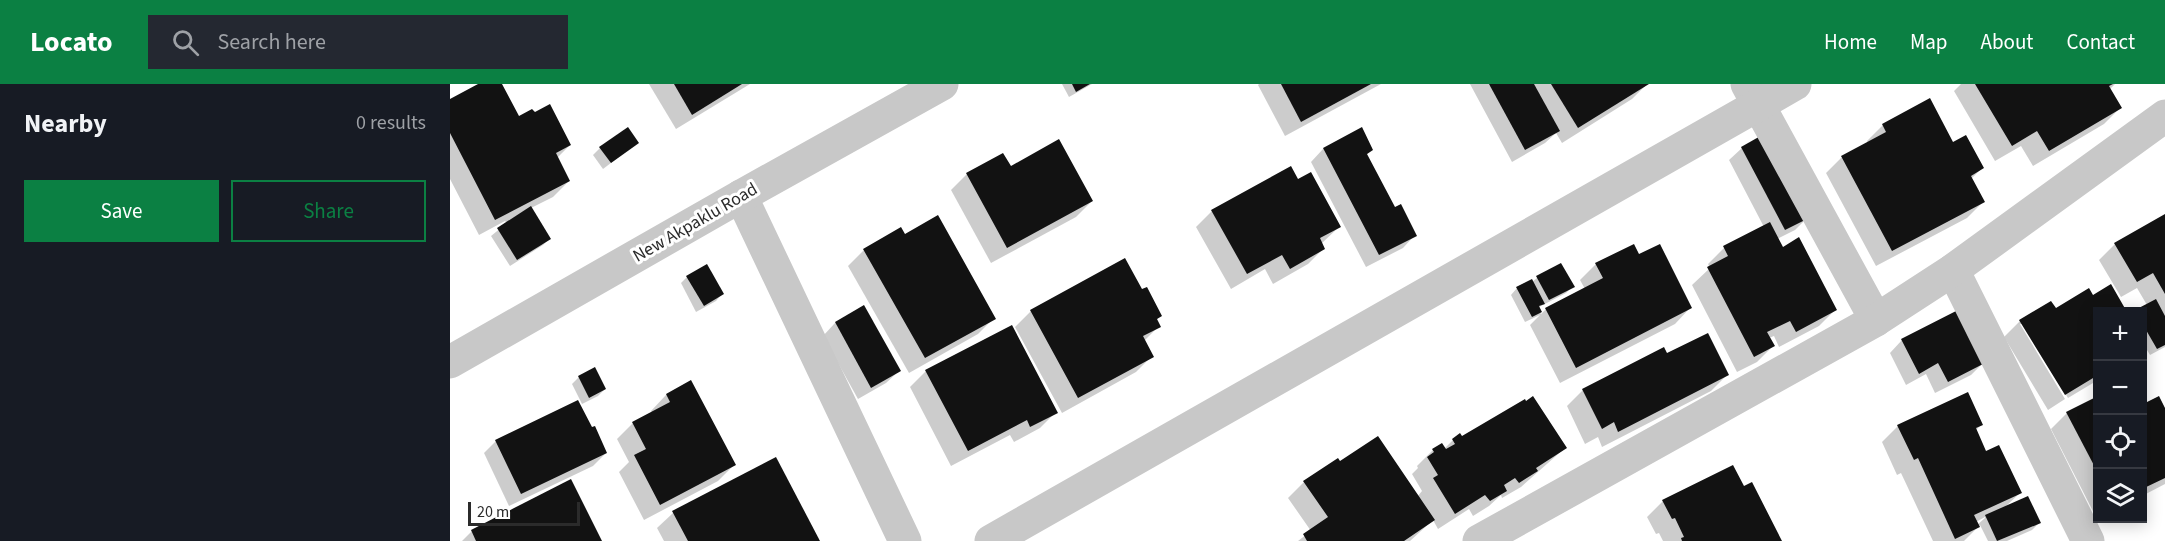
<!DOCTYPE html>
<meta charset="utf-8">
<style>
body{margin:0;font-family:"Source Sans 3",sans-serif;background:#242831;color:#f1f3f6}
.controls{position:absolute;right:18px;bottom:18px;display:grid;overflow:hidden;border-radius:0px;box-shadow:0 3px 15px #0003}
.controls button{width:54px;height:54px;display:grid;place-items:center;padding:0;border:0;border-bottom:2px solid #363941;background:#171b24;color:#f1f3f6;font:30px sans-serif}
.scale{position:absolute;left:18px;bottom:15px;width:112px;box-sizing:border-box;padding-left:6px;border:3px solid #2b2b2b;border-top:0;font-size:16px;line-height:21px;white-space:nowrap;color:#2b2b2b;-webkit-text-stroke:4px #fff;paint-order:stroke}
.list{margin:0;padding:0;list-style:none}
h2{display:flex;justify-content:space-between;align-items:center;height:78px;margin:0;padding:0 24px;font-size:26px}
h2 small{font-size:20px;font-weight:400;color:#9ea1a6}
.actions{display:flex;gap:12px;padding:18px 24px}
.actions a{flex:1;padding:14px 0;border:2px solid #0b8043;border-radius:0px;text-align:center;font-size:21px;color:#0b8043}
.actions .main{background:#0b8043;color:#fff}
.icon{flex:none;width:33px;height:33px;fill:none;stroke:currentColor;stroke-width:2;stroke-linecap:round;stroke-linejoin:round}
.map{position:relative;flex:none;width:1715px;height:457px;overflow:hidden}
header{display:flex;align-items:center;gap:36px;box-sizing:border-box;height:84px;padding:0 30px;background:#0b8043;color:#fff}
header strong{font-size:28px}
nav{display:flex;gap:33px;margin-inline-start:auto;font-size:21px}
.search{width:420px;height:54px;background:#242831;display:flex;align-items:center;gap:15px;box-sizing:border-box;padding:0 21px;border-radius:0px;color:#9ea1a6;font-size:22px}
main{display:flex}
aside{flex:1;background:#171b24}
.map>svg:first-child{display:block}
</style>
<header>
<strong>Locato</strong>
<div class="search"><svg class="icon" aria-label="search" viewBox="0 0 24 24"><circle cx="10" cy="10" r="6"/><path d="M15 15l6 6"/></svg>Search here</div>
<nav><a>Home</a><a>Map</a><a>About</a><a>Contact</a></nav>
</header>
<main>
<aside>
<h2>Nearby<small>0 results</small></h2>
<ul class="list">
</ul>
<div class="actions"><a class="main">Save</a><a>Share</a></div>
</aside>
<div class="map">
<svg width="1715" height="457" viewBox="0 0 1715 457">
<rect width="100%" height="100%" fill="#fff"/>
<g fill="#0003" fill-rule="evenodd">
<path d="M 32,0 L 50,0 L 68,34 L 120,61 L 107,74 L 119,97 L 103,113 L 81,124 L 99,155 L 93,161 L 60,182 L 41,152 L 57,139 L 55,137 L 29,151 L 0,95 L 0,17 Z"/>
<path d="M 199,0 L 300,0 L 226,45 Z"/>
<path d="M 612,0 L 642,0 L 619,13 Z"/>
<path d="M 809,0 L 931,0 L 835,52 L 808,1 Z"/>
<path d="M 1020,0 L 1197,0 L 1182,15 L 1112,59 L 1106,49 L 1095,59 L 1062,78 Z"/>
<path d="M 1511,0 L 1665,0 L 1659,6 L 1670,24 L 1654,40 L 1583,82 L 1571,62 L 1545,77 L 1504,7 Z"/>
<path d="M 1433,41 L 1502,60 L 1532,84 L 1521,95 L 1533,118 L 1517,134 L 1426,182 L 1376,89 L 1391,74 L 1418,59 L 1417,57 Z"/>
<path d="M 911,45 L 922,66 L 916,71 L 944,125 L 965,151 L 953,164 L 916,183 L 861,78 L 873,65 Z"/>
<path d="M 187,59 L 153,85 L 143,71 L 150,64 Z"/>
<path d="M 1292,64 L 1358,133 L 1345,146 L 1327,155 L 1332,165 L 1385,226 L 1369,242 L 1329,263 L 1324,252 L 1319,254 L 1323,262 L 1307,278 L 1287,288 L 1242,201 L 1260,184 L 1258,180 L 1274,164 L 1314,143 L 1279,76 Z"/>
<path d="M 560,84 L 642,117 L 626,133 L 541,179 L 501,106 L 517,90 Z"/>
<path d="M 848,97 L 889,143 L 871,160 L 874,164 L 858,180 L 823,200 L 815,185 L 781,205 L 746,143 L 762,127 Z"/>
<path d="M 1715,132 L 1715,263 L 1700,271 L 1694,261 L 1692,263 L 1692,228 L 1686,228 L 1697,221 L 1687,204 L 1671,213 L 1649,176 L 1665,160 Z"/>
<path d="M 454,152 L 544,234 L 528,250 L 459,289 L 398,182 L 414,166 Z"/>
<path d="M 1188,172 L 1240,224 L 1225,240 L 1110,299 L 1080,241 L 1090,231 L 1075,238 L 1061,211 L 1067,204 L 1082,198 L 1087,194 L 1123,202 L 1116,209 L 1091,222 L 1088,224 L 1091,230 L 1096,225 L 1135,205 L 1130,196 L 1146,180 Z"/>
<path d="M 237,193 L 272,210 L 266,217 L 246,228 L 231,199 Z"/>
<path d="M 691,207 L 711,231 L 706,236 L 709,242 L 694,257 L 702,272 L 686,288 L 612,329 L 565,243 L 581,227 Z"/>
<path d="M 414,223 L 449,287 L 436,299 L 408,315 L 373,252 L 385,239 Z"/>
<path d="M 1606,226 L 1648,228 L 1648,296 L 1618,314 L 1573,240 L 1570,240 L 1615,315 L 1598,326 L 1554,253 L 1570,237 Z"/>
<path d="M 1452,256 L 1534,278 L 1521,291 L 1485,309 L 1476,290 L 1456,301 L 1440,269 Z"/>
<path d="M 1217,271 L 1277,291 L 1261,307 L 1152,363 L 1148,353 L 1135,360 L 1117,322 L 1133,306 Z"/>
<path d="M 476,287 L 606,328 L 590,344 L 564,358 L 560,351 L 501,382 L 460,303 Z"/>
<path d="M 129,293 L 155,305 L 148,312 L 132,320 L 122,300 Z"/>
<path d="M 240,298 L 284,381 L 268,397 L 194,436 L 169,388 L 179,378 L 167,355 L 183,339 L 202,329 L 201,327 L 216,311 Z"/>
<path d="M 1692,313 L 1696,320 L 1715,327 L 1715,400 L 1692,412 Z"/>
<path d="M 1648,314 L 1649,434 L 1647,435 L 1601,345 L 1617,329 Z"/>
<path d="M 1531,341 L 1525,347 L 1536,369 L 1570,409 L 1554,424 L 1589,439 L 1582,446 L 1557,457 L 1538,457 L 1530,441 L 1514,457 L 1483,457 L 1451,389 L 1447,391 L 1432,358 L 1448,342 ZM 1535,433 L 1535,434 L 1527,441 L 1526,438 Z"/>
<path d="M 1012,354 L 1115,364 L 1071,403 L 1052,414 L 1051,411 L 1039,422 L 1023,432 L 1019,425 L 988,445 L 983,436 L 960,457 L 848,457 L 861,447 L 838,414 L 854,398 L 890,379 L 967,413 L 972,407 L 962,390 L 968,384 L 967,382 L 983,366 L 994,365 L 1003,356 Z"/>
<path d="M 46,357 L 156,369 L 143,382 L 59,422 L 34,369 Z"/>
<path d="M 1293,404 L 1330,457 L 1213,457 L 1209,449 L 1206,450 L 1197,433 L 1213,417 Z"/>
<path d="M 223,429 L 369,457 L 214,457 L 207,444 Z"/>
<path d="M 22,447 L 151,457 L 12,457 Z"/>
</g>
<g fill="#121212">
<path d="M 28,0 L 52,0 L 69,32 L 82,25 L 85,28 L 100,20 L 121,61 L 106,69 L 120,97 L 45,136 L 0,49 L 0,15 Z"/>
<path d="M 224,0 L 292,0 L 242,31 Z"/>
<path d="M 622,0 L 640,0 L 626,8 Z"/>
<path d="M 831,0 L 921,0 L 851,38 Z"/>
<path d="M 1039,0 L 1084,0 L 1110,47 L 1075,66 Z"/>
<path d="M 1101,0 L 1199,0 L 1128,44 Z"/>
<path d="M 1525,0 L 1663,0 L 1659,2 L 1672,24 L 1599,67 L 1587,47 L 1562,62 Z"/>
<path d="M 1480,14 L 1503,58 L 1516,51 L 1534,84 L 1521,92 L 1535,118 L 1442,167 L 1391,72 L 1436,48 L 1432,40 Z"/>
<path d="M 178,43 L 189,59 L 161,79 L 149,63 Z"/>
<path d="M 912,43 L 923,66 L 917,70 L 945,123 L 951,120 L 967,152 L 929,171 L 873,64 Z"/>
<path d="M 1314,50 L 1359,134 L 1335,146 L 1291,63 Z"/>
<path d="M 609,55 L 643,117 L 557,164 L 516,89 L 553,69 L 561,82 Z"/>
<path d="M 841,82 L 848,95 L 861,88 L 891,143 L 870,154 L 875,165 L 840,185 L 832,171 L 797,190 L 761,126 Z"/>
<path d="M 81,122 L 101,155 L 67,176 L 47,144 Z"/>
<path d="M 1715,130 L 1715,210 L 1703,189 L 1687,198 L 1664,159 Z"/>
<path d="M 488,131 L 546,235 L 475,274 L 413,165 L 451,143 L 455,150 Z"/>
<path d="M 1320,138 L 1333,163 L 1349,153 L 1387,226 L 1346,248 L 1340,237 L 1317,248 L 1325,262 L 1304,273 L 1257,183 L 1278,172 L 1273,162 Z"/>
<path d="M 1184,160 L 1189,170 L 1210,160 L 1242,224 L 1126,284 L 1095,224 L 1153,194 L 1145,179 Z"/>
<path d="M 675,174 L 692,205 L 697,203 L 712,232 L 707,235 L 711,243 L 693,252 L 704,273 L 628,314 L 580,226 Z"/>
<path d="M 1111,179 L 1125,203 L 1099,216 L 1086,192 Z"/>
<path d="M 257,180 L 274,210 L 254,222 L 236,192 Z"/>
<path d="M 1082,195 L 1095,220 L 1089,222 L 1092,228 L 1082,233 L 1066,203 Z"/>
<path d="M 1661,200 L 1677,228 L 1648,228 L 1648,291 L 1615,311 L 1569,236 L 1601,217 L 1606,224 L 1639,204 L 1643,211 Z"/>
<path d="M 1706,215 L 1715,232 L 1715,261 L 1707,265 L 1692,239 L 1692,228 L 1685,226 Z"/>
<path d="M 414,221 L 451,287 L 421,304 L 385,238 Z"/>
<path d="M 1508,226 L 1535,279 L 1498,298 L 1488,279 L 1469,290 L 1451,255 Z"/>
<path d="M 562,241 L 608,329 L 580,343 L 577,336 L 518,367 L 475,286 Z"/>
<path d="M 1258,249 L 1279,291 L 1168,348 L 1164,338 L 1152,345 L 1132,305 L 1214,263 L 1217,269 Z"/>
<path d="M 145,283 L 156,305 L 139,314 L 128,292 Z"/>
<path d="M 241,296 L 286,381 L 210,421 L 184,371 L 196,365 L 182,338 L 220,318 L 216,310 Z"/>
<path d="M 1518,308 L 1533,341 L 1526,344 L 1536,367 L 1549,361 L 1572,409 L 1524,431 L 1530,443 L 1505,455 L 1468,374 L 1464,376 L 1447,341 Z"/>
<path d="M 1692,310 L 1697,318 L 1709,312 L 1715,324 L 1715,394 L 1692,405 Z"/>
<path d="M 1083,312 L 1117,364 L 1086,384 L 1088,387 L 1069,399 L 1065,394 L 1054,401 L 1057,407 L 1040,417 L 1035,411 L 1005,430 L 983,394 L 988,391 L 977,373 L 984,368 L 982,365 L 992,359 L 996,365 L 1005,360 L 1002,355 L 1010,349 L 1012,352 L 1075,315 L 1076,317 Z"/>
<path d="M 1648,312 L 1648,389 L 1616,328 Z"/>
<path d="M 128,316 L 142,343 L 145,342 L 157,369 L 71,410 L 45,356 Z"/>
<path d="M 928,352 L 985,436 L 954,457 L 857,457 L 853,450 L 878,433 L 853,397 L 888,374 L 890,377 Z"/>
<path d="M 326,373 L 370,457 L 238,457 L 222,427 Z"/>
<path d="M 1283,381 L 1294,402 L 1302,398 L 1332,457 L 1232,457 L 1231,454 L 1234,453 L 1225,434 L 1222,435 L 1212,416 Z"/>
<path d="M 121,395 L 152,457 L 26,457 L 21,446 Z"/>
<path d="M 1578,412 L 1591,439 L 1547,457 L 1535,431 Z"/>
</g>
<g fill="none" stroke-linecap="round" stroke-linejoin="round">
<g stroke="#c8c8c8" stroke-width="33">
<path d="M 1297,0 L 1426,236"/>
<path d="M 291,112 L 455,457"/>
<path d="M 1503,186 L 1638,457"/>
<path d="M 0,278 L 291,112 L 492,0"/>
<path d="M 541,457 L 1345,0"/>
<path d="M 1029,457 L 1426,236 L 1503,186 L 1715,32"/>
</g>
</g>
<g text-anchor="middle" stroke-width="6" stroke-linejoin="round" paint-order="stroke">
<g font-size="18" fill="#2b2b2b" stroke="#fff">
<text transform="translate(245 138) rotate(-30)" y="6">New Akpaklu Road</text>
</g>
</g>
</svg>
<div class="controls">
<button>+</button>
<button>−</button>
<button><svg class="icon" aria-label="locate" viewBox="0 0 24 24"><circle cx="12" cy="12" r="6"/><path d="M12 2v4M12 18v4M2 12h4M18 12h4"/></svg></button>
<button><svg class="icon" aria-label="layers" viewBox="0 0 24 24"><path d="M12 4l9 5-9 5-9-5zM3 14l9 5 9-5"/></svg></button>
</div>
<div class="scale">20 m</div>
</div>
</main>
